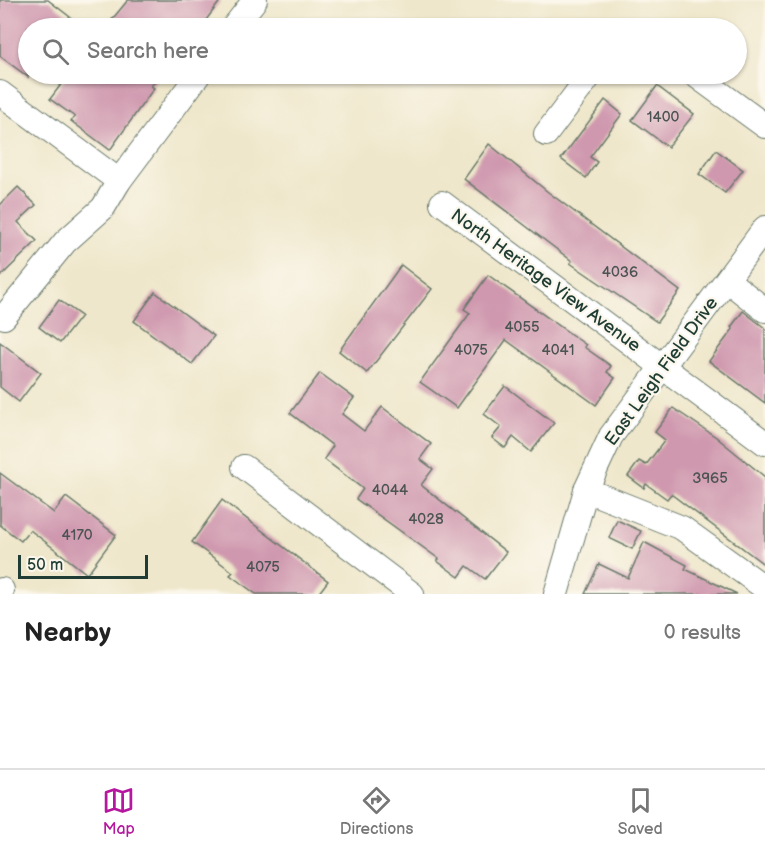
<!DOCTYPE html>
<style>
body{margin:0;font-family:"Balsamiq Sans",sans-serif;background:#f2f2f2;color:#222}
.scale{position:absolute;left:18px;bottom:15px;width:130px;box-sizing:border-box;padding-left:6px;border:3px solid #1f3d34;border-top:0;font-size:16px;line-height:21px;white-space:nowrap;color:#1f3d34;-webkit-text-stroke:4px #fbf7ec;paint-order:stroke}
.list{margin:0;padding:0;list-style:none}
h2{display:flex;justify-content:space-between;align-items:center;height:78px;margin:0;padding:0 24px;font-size:26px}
h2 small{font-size:20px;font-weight:400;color:#767676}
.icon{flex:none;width:33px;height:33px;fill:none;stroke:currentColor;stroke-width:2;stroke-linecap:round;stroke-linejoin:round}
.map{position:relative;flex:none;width:765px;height:594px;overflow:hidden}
.search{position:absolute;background:#fff;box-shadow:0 2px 4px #0004;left:18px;right:18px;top:18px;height:66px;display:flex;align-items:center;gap:15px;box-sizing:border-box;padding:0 21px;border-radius:33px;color:#767676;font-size:22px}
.sheet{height:174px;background:#fff}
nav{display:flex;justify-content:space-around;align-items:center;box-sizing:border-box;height:84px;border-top:2px solid #e0e0e0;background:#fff;font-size:16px;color:#767676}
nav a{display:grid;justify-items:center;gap:3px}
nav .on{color:#b5179e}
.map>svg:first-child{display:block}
</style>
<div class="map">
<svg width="765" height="594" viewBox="0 0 765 594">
<rect width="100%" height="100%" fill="#fbf7ec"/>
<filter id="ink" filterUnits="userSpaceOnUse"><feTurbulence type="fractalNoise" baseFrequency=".0167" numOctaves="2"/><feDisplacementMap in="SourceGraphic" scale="12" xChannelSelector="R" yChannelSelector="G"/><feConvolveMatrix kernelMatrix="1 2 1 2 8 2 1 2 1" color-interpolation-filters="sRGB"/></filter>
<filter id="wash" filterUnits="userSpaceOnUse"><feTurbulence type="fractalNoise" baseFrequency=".008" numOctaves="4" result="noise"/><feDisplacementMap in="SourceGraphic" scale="24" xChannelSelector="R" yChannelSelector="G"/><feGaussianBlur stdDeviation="1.35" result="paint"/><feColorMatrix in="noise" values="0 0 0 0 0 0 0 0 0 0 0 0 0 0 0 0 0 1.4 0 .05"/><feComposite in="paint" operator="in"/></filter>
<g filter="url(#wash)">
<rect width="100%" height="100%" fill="#efe7cb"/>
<g id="blocks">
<g fill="#cf98ae">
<path d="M 0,0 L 48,0 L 74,20 L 67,28 L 28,28 L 28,77 L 0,56 Z"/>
<path d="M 128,0 L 221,0 L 200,28 L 105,28 Z"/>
<path d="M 69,74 L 161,74 L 151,86 L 154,88 L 110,150 L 71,121 L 75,117 L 50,99 Z"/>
<path d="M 657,86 L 694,114 L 668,147 L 632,120 Z"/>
<path d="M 605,100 L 622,114 L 590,157 L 597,162 L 586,178 L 561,159 Z"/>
<path d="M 489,144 L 548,192 L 680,291 L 657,322 L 570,263 L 572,261 L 464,179 Z"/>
<path d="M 716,150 L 743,170 L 725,193 L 699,174 Z"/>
<path d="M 18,187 L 36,205 L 18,222 L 37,241 L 0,277 L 0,205 Z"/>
<path d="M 401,265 L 432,289 L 367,373 L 339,351 Z"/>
<path d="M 488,275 L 586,345 L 584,347 L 611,366 L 607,372 L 615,378 L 596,405 L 506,340 L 457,408 L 420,382 L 470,313 L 464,309 Z"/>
<path d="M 155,292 L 214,336 L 192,364 L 134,321 Z"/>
<path d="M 59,300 L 81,316 L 60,343 L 39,327 Z"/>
<path d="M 743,311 L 765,328 L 765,403 L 709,361 L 733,329 L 731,327 Z"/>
<path d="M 0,342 L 41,373 L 19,402 L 0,387 Z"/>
<path d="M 320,373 L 354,398 L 342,414 L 364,431 L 382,407 L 431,444 L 420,459 L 433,469 L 421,485 L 506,552 L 485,579 L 467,566 L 459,577 L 437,561 L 439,559 L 356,499 L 363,489 L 324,459 L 333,446 L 290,413 Z"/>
<path d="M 505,386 L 554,423 L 531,452 L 513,437 L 505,448 L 492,438 L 501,427 L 484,414 Z"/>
<path d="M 673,408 L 716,437 L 765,477 L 765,565 L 671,494 L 667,499 L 646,484 L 644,488 L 628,476 L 639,461 L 646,465 L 665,440 L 655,432 Z"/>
<path d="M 0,473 L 54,513 L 66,497 L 116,535 L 87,574 L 30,530 L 21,541 L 0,525 Z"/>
<path d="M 222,500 L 328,581 L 318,594 L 256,594 L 230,575 L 233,572 L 192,542 Z"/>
<path d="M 617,520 L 641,531 L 632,549 L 609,538 Z"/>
<path d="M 644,542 L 687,565 L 685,569 L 737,594 L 585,594 L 599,564 L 628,578 Z"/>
</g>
</g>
</g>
<g filter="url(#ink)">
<use href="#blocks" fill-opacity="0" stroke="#687869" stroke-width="1.5"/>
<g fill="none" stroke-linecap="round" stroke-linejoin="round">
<g stroke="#687869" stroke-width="26">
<g id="minor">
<path d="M 233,28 L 255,0"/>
<path d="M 694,74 L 765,126"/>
<path d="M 0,93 L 119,181"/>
<path d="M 546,134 L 591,74"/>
<path d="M 442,203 L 765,443"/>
<path d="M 727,280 L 765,310"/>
<path d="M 4,317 L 65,242 L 103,208 L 119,181 L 199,74"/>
<path d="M 244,467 L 412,594"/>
<path d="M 586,490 L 682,528 L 765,588"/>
<path d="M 0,591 L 2,590"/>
<path d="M 556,594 L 586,490 L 611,436 L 765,228"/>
</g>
</g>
<use href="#minor" stroke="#fff" stroke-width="24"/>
</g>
</g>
<g text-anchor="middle" stroke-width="4.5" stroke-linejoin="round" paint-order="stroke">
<g font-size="15" fill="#4b5452">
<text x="663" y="122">1400</text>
<text x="620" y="277">4036</text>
<text x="522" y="332">4055</text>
<text x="471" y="355">4075</text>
<text x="558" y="355">4041</text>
<text x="710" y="483">3965</text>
<text x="390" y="495">4044</text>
<text x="426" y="524">4028</text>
<text x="77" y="540">4170</text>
<text x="263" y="572">4075</text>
</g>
<g font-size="18" fill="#1f3d34" stroke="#fbf7ec">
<text transform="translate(546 280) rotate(36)" y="6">North Heritage View Avenue</text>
<text transform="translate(661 371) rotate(-54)" y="6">East Leigh Field Drive</text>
</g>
</g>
</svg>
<div class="scale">50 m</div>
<div class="search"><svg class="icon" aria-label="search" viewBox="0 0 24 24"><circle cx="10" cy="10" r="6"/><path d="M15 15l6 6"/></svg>Search here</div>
</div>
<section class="sheet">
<h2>Nearby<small>0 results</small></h2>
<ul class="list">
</ul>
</section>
<nav>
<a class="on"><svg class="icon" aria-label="map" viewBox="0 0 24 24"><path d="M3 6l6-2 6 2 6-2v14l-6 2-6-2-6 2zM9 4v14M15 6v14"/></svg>Map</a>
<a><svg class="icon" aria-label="directions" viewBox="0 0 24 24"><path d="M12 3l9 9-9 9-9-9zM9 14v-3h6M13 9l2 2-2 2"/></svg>Directions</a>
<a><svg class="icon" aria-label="saved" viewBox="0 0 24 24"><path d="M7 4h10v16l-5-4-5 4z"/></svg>Saved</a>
</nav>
